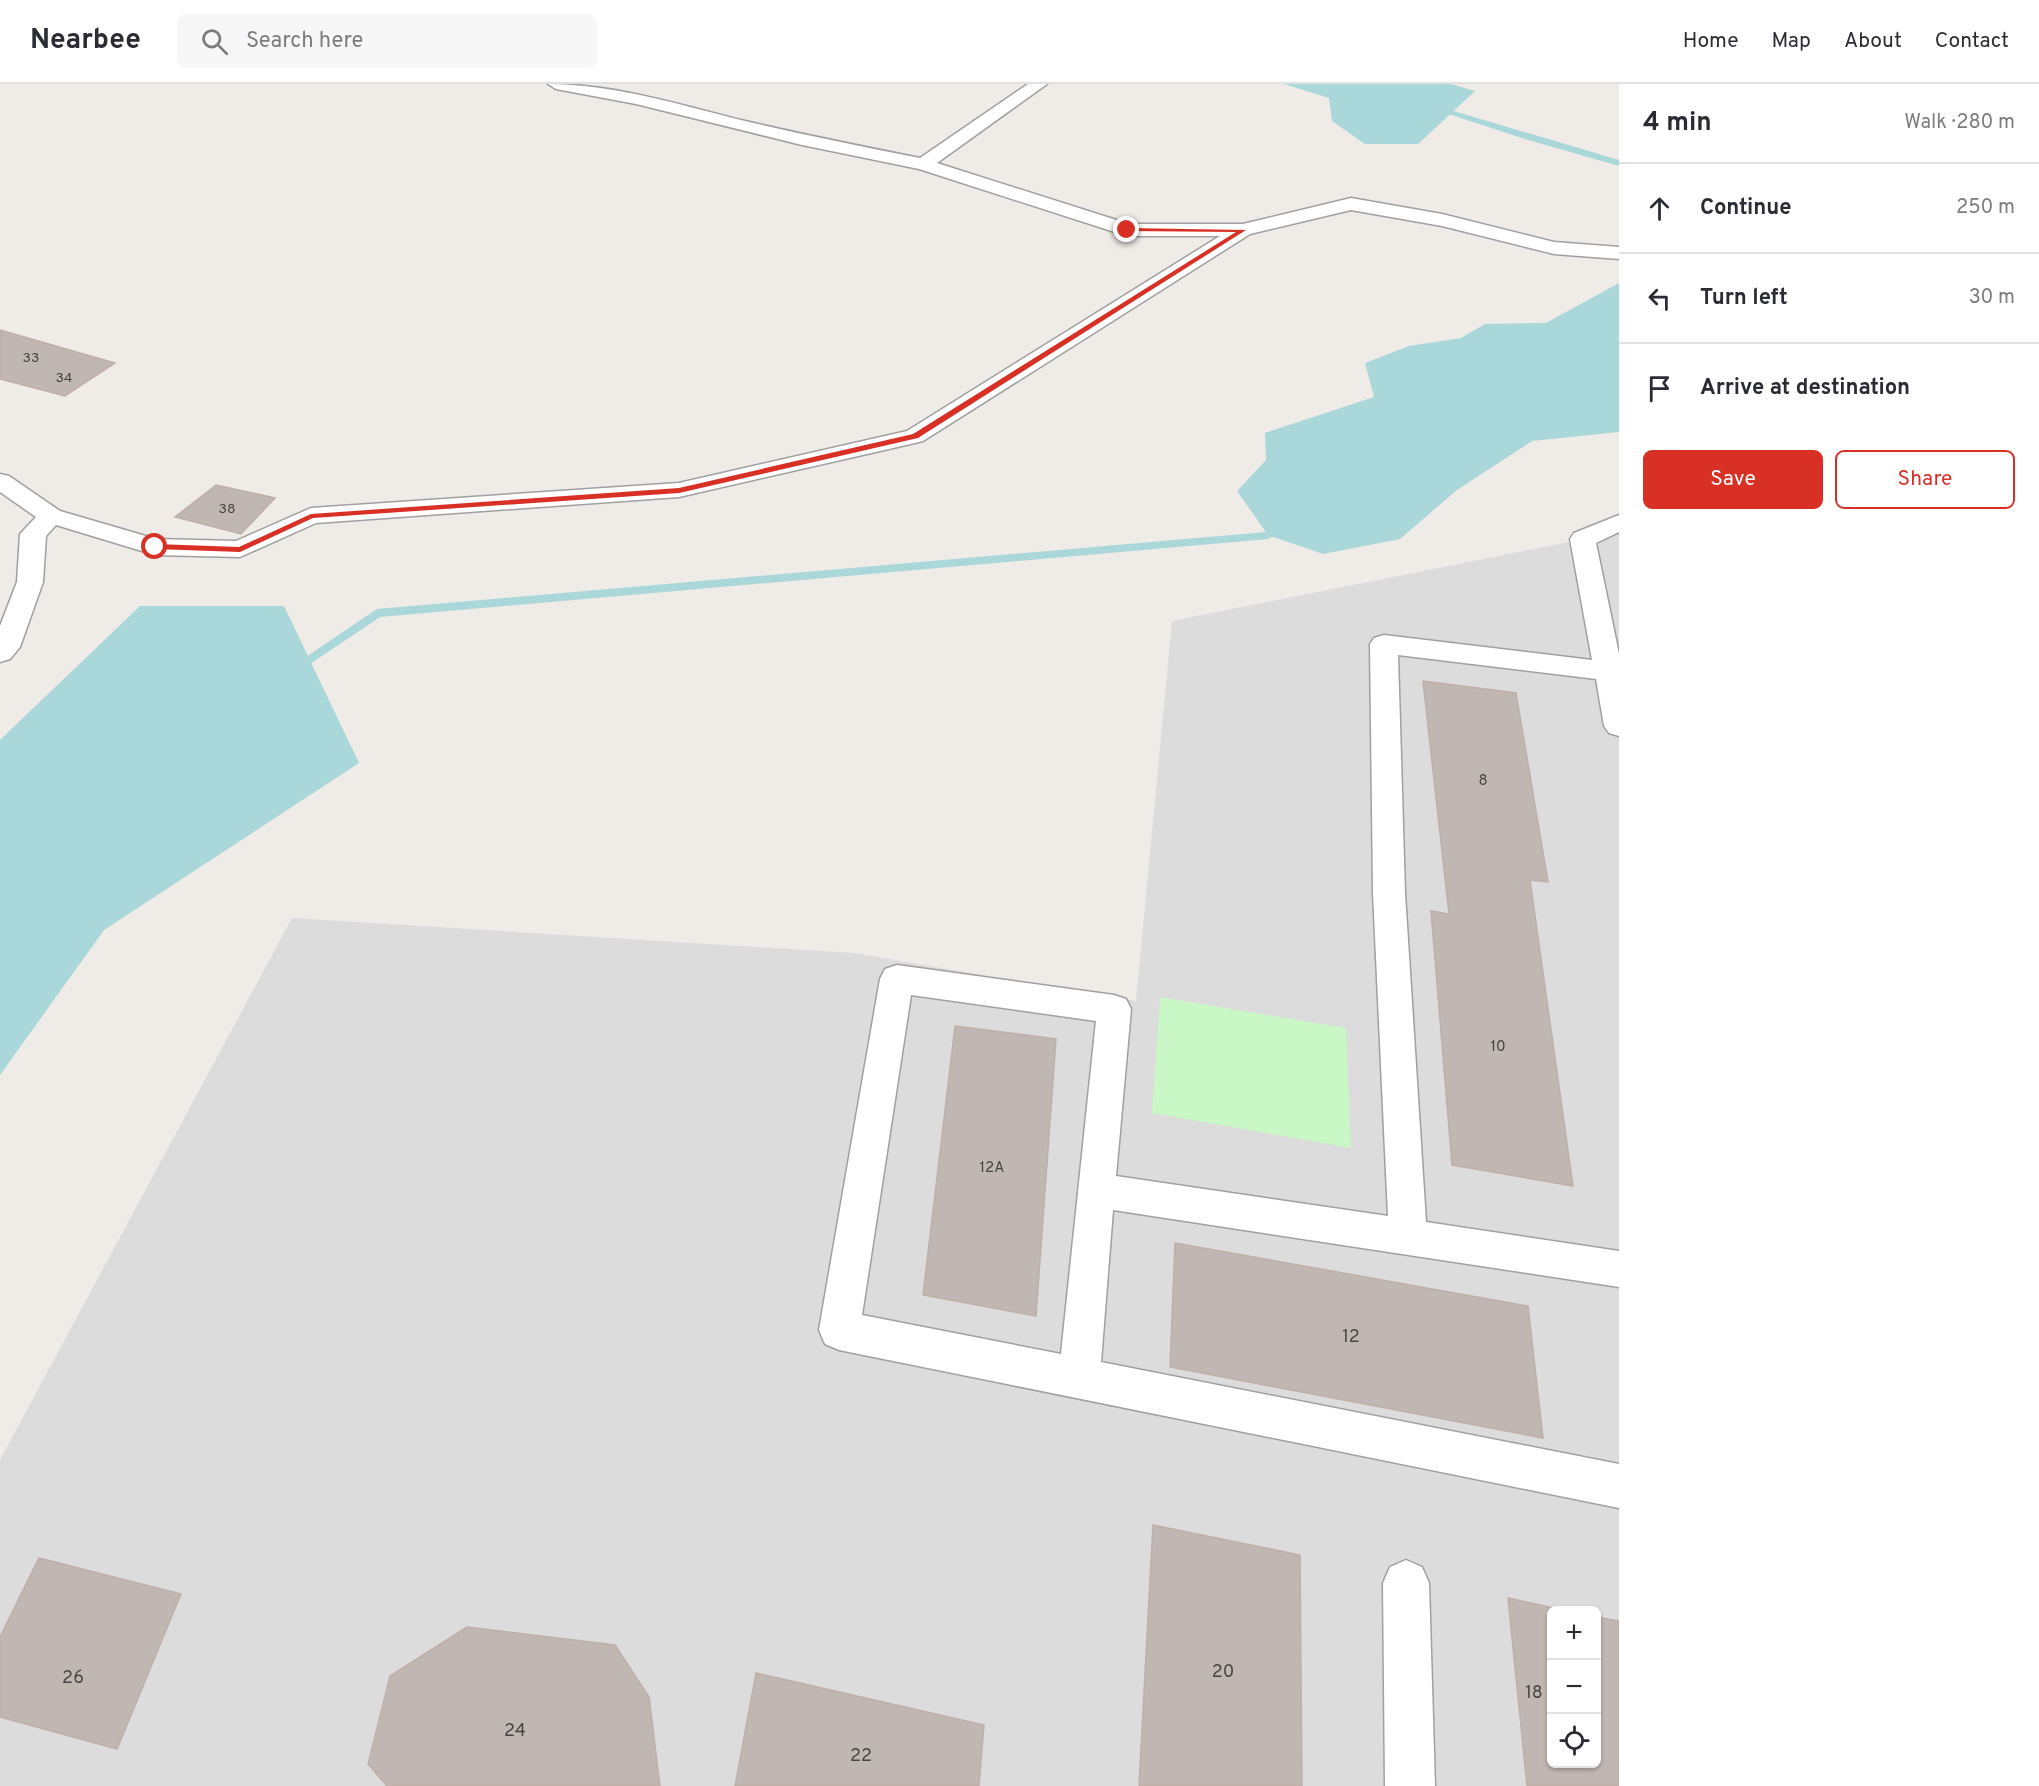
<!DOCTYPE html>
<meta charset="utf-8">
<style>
body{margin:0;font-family:Overpass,sans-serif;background:#f7f7f7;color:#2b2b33}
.controls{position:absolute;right:18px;bottom:18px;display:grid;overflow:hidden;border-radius:9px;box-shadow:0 2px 4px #0004}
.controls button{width:54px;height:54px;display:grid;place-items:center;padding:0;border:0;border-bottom:2px solid #e1e1e2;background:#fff;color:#2b2b33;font:30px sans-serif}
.stop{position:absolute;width:18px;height:18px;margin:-14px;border:4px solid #d93025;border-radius:50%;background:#fff}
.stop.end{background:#d93025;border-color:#fff;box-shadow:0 2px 6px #0008}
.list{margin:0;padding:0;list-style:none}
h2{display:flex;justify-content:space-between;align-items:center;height:78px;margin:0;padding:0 24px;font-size:26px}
h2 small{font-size:20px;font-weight:400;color:#7c7c81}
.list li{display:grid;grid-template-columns:39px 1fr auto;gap:18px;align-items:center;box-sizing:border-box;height:90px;padding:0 24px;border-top:2px solid #e1e1e2}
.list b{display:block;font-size:22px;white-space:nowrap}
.list em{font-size:20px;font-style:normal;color:#7c7c81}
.actions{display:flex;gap:12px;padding:18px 24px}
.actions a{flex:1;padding:14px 0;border:2px solid #d93025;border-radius:9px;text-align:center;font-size:21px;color:#d93025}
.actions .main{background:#d93025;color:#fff}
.icon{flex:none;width:33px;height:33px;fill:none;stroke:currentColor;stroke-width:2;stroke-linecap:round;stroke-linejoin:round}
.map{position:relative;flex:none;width:1619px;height:1702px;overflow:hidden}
header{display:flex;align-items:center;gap:36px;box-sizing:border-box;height:84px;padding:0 30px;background:#fff;border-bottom:2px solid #e1e1e2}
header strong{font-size:28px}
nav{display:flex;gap:33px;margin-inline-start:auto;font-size:21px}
.search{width:420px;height:54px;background:#f7f7f7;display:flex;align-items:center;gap:15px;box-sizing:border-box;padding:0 21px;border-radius:9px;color:#7c7c81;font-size:22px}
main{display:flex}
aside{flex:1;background:#fff}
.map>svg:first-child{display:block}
</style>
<header>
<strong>Nearbee</strong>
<div class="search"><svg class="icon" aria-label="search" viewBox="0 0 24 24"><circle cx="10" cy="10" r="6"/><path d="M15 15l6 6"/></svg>Search here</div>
<nav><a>Home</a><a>Map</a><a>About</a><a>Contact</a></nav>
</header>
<main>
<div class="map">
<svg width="1619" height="1702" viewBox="0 0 1619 1702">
<rect width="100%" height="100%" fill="#efebe6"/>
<path fill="#dddcdc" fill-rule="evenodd" d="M 1619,448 L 1619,1702 L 0,1702 L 0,1376 L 292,834 L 854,869 L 1136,917 L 1172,537 ZM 1552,1526 L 1596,1526 L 1596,1680 L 1552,1680 Z"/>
<path fill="#c9f7c5" d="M 1160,913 L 1346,944 L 1351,1064 L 1152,1029 Z"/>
<g fill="#a9d7da">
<path d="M 1284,0 L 1451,0 L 1475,7 L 1418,60 L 1365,60 L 1332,37 L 1329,14 Z"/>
<path d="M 1619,199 L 1619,348 L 1532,357 L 1457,406 L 1400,455 L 1323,470 L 1268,451 L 1237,407 L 1266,376 L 1265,349 L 1374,313 L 1365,279 L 1409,262 L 1461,254 L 1485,240 L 1546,239 Z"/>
<path d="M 140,522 L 284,522 L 359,679 L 104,846 L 0,991 L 0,656 Z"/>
</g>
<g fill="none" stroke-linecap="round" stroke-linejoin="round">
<g fill="#a9d7da" fill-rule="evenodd">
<path d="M 1430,20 L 1619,76 L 1619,82 L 1525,55 L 1430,24 Z"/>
<path d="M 1285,440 L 1289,441 L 1289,445 L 1268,455 L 380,533 L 298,588 L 290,588 L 288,585 L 377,525 L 1266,448 Z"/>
</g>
</g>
<g fill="#c0b6b2" stroke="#c0afa9" stroke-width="1.5">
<path d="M 0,246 L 115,279 L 65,312 L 0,295 Z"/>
<path d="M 216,401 L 275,414 L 241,450 L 175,433 Z"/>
<path d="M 1423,597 L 1516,609 L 1548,798 L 1530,796 L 1573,1102 L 1452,1081 L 1431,827 L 1449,830 Z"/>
<path d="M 955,942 L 1056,955 L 1036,1232 L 923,1211 Z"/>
<path d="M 1175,1159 L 1528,1222 L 1543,1354 L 1170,1283 Z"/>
<path d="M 1153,1441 L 1300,1471 L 1302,1702 L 1139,1702 Z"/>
<path d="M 39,1474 L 181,1510 L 117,1665 L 0,1633 L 0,1553 Z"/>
<path d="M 1508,1514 L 1567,1527 L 1551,1527 L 1551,1680 L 1596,1680 L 1596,1533 L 1619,1537 L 1619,1702 L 1527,1702 Z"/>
<path d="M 467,1543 L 615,1561 L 649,1613 L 660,1702 L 387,1702 L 368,1680 L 390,1592 Z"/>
<path d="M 756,1589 L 984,1641 L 979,1702 L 735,1702 Z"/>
</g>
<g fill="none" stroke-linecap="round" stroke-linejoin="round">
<g stroke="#a0a0a0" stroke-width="3">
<g id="minor">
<path d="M 548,0 C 613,0 677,20 741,36 C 800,50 860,62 920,74 L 1028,0 L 1047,0 L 937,79 L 1129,140 L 1243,140 L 1351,114 L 1442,130 L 1554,158 L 1619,163 L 1619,175 L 1554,170 L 1442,142 L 1351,126 L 1250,150 L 923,357 L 915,359 L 679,413 L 316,439 L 240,473 L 155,471 L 56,441 L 46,452 L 43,498 L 20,563 L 10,575 L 0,578 L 0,542 L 17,498 L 20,450 L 36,433 L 0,408 L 0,390 L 9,392 L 60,427 L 156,455 L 236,457 L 311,424 L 679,399 L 907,347 L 1220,152 L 1127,152 L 919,85 L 802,61 L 636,20 L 556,5 Z"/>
<path d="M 1619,431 L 1619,448 L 1596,459 L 1619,570 L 1619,652 L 1609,649 L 1604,642 L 1596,595 L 1398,571 L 1405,809 L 1426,1138 L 1619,1167 L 1619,1203 L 1113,1126 L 1101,1278 L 1619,1380 L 1619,1424 L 839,1266 L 825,1260 L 819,1246 L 880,895 L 885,885 L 897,881 L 1114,911 L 1126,915 L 1131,925 L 1116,1092 L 1388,1132 L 1373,809 L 1370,560 L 1374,554 L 1384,551 L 1592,576 L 1570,455 L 1574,449 ZM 911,911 L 1096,937 L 1061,1270 L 862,1231 Z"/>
<path d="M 1406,1476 L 1422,1483 L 1429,1499 L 1435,1702 L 1385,1702 L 1383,1499 L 1390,1483 Z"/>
</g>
</g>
<use href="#minor" fill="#fff" fill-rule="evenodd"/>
</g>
<path fill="#d93025" d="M 1127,144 L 1246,146 L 918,354 L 679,409 L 313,434 L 240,468 L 155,465 L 151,463 L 155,460 L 239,463 L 311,430 L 679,404 L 913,350 L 1236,148 L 1125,147 Z"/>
<g text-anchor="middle" stroke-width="4.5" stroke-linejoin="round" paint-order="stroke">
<g font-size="14" fill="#474544">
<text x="31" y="278">33</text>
<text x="64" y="298">34</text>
<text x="227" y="429">38</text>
</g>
<g font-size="15" fill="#474544">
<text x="1483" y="701">8</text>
<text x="1498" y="967">10</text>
<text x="992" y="1088">12А</text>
</g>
<g font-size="18" fill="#474544">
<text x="1351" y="1258">12</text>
<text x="1223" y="1593">20</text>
<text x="73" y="1599">26</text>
<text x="1534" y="1614">18</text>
<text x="515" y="1652">24</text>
<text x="861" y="1677">22</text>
</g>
</g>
</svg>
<div class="controls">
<button>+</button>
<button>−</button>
<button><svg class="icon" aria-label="locate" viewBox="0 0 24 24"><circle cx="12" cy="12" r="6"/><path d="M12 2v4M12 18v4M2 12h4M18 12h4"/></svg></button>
</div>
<div class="stop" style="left:155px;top:463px"></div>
<div class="stop end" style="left:1127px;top:146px"></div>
</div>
<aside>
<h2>4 min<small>Walk · 280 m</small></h2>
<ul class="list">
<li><svg class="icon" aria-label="ahead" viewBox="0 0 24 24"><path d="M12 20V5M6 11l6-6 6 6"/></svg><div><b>Continue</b></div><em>250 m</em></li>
<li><svg class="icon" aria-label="left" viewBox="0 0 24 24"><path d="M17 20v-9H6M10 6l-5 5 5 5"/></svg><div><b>Turn left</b></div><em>30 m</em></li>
<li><svg class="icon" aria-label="arrive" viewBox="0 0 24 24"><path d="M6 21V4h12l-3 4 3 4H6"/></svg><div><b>Arrive at destination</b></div></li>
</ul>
<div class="actions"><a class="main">Save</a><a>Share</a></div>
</aside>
</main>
